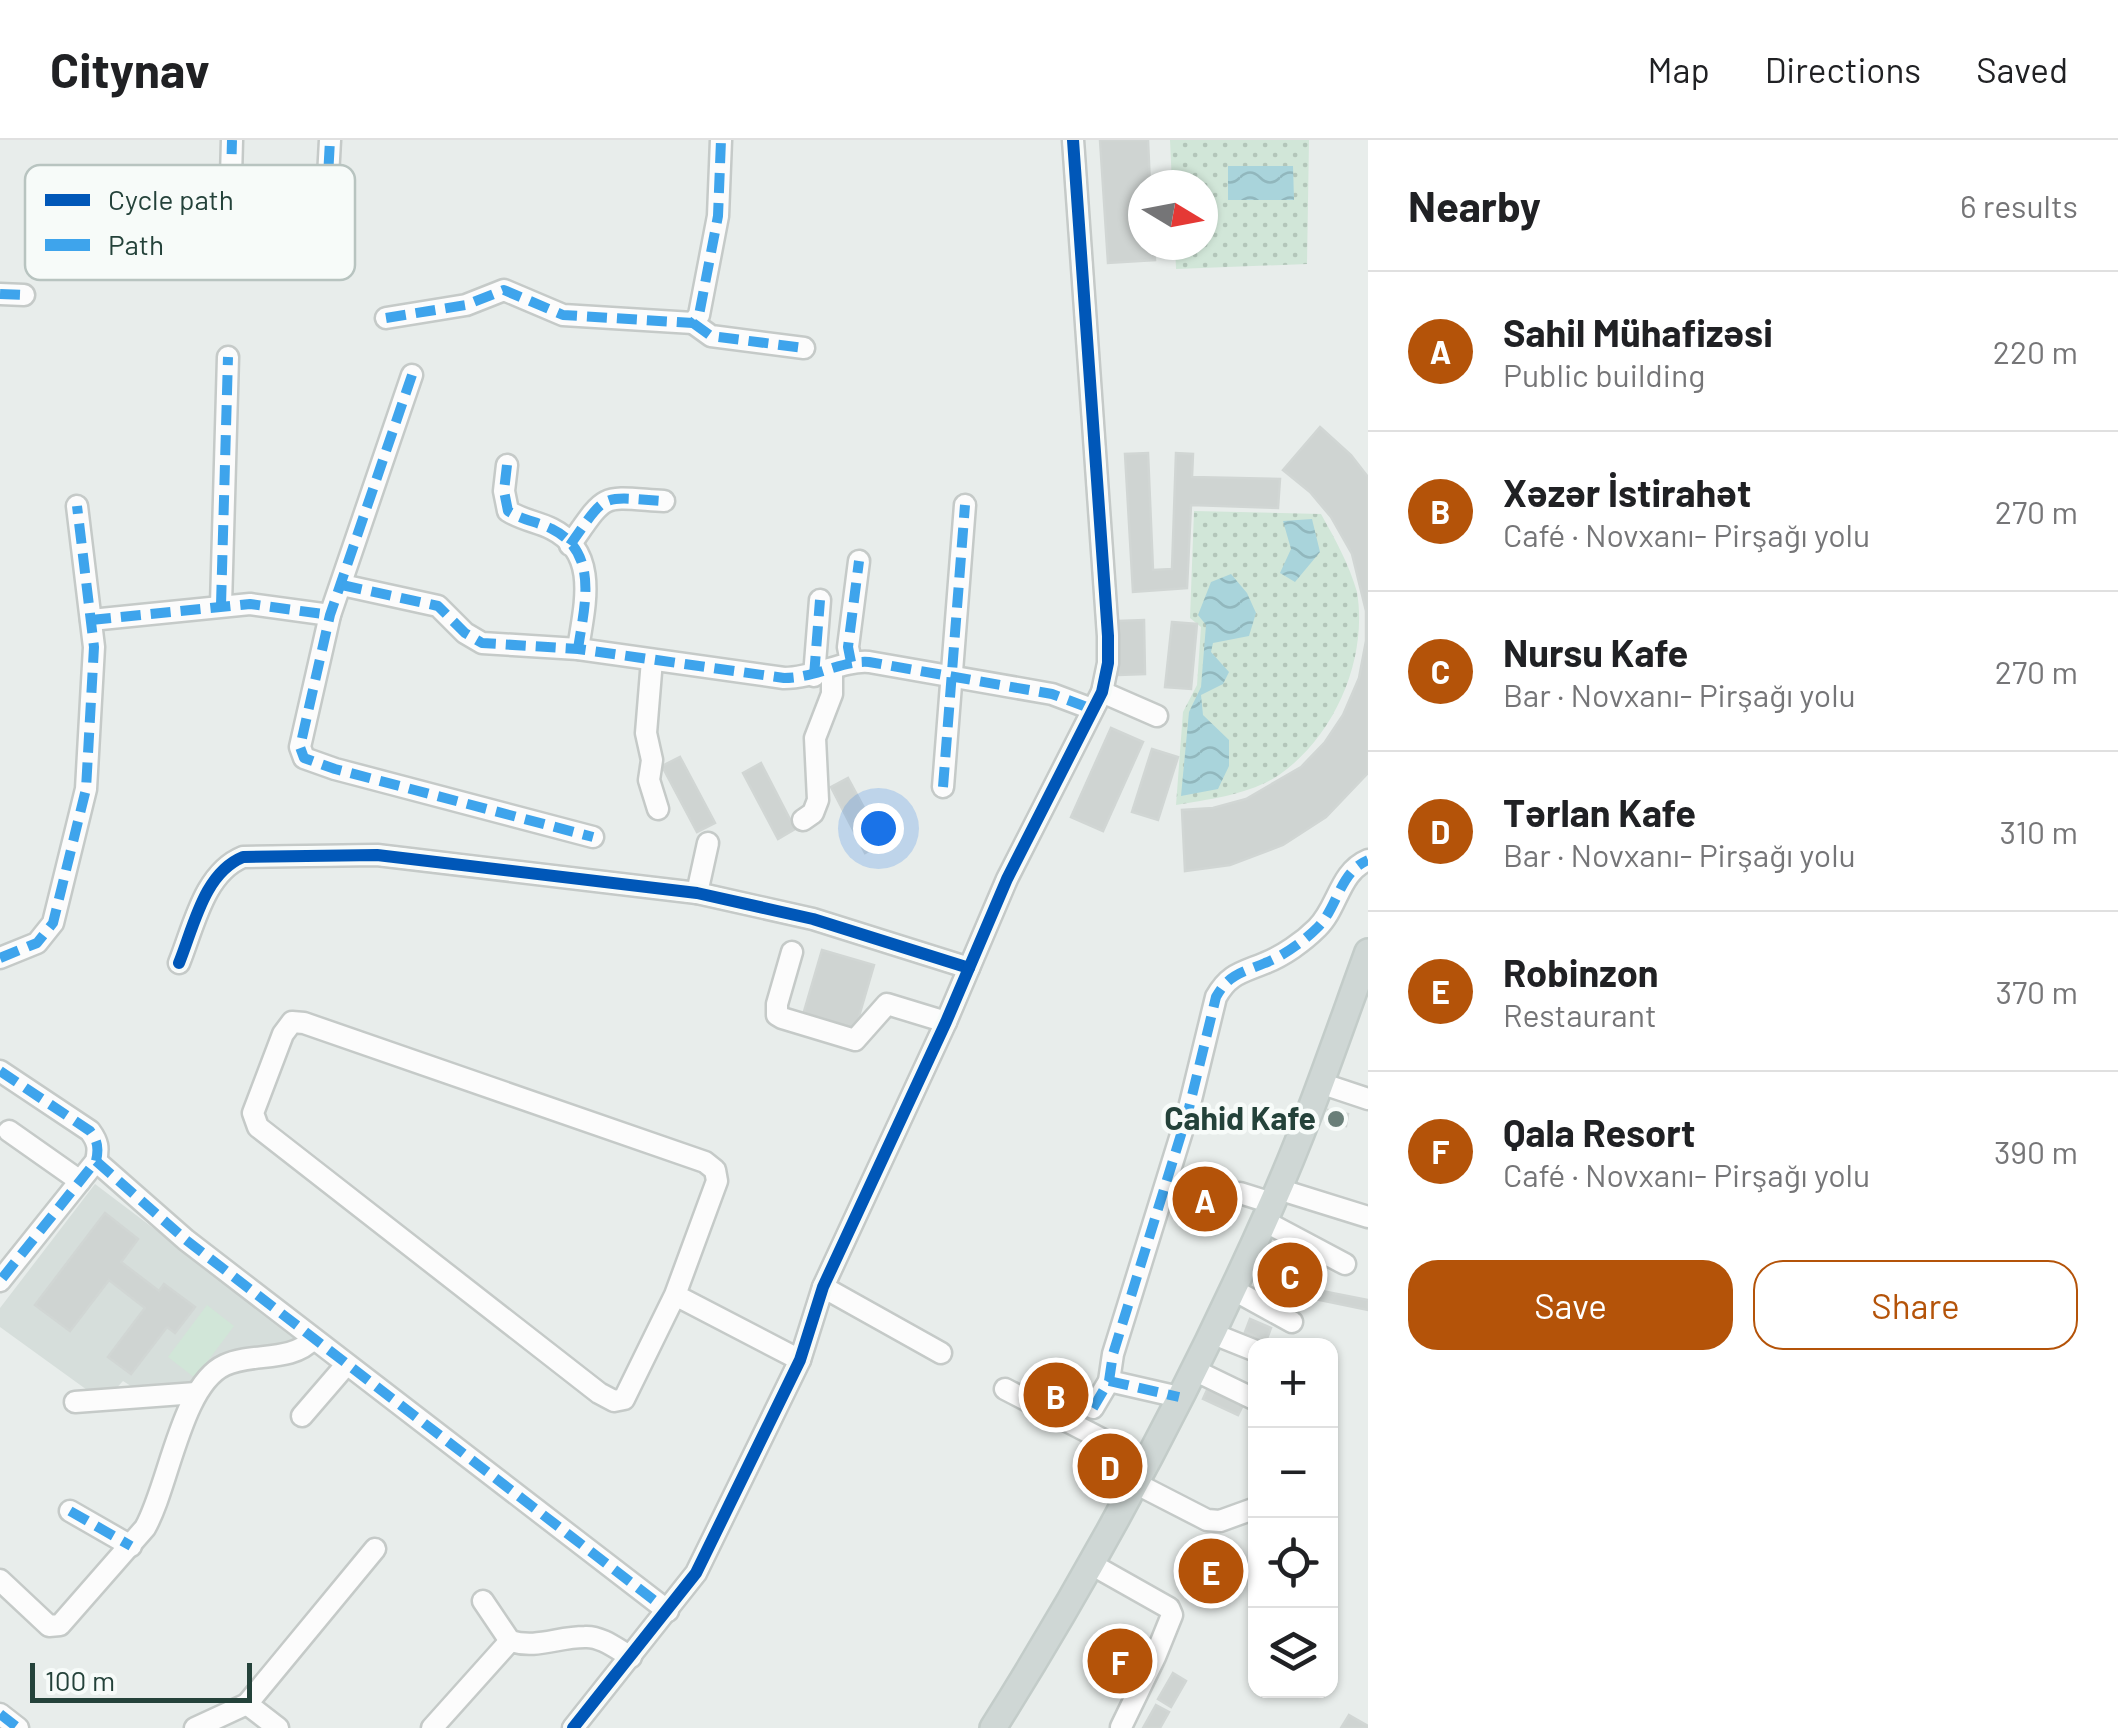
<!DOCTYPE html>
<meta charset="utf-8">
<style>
body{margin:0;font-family:Barlow,sans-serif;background:#f6f6f6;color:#202124}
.controls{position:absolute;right:30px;bottom:30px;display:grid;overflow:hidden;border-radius:20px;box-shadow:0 2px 8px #0004}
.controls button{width:90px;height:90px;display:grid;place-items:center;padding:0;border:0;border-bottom:2px solid #e0e0e0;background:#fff;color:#202124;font:50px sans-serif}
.compass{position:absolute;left:1128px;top:30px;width:90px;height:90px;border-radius:50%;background:#fff;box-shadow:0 2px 8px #0004;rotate:100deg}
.scale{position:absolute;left:30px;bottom:25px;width:222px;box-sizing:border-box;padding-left:10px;border:5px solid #24423a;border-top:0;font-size:28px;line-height:35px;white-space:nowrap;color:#24423a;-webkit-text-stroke:8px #f7fbf9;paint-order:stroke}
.you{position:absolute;left:878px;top:688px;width:35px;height:35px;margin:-25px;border:8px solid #fff;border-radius:50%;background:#1a73e8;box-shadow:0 0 0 15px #1a73e833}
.badge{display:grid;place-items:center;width:65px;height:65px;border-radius:50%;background:#b45309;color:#fff;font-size:32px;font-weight:700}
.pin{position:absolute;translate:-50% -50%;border:5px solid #fff;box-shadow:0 2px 10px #0006}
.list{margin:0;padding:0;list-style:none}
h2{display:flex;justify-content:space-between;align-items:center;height:130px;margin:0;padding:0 40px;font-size:42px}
h2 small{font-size:32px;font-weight:400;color:#757577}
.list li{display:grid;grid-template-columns:65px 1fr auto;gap:30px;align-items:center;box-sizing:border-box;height:160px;padding:0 40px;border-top:2px solid #e0e0e0}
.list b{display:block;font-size:38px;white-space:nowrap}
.list p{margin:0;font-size:32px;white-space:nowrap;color:#757577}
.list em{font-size:32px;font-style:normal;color:#757577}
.actions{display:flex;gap:20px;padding:30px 40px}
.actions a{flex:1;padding:22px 0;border:2px solid #b45309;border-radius:30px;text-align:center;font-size:35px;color:#b45309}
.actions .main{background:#b45309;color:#fff}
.icon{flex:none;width:55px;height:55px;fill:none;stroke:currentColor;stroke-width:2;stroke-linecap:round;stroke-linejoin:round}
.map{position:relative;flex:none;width:1368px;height:1588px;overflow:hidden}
header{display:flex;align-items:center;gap:60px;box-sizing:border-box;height:140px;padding:0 50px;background:#fff;border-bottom:2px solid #e0e0e0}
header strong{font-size:48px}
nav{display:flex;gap:55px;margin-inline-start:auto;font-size:35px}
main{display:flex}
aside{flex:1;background:#fff}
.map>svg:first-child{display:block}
</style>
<header>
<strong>Citynav</strong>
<nav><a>Map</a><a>Directions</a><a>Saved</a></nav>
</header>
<main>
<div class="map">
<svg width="1368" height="1588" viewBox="0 0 1368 1588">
<defs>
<pattern id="park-dots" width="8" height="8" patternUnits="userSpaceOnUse" patternTransform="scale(2.5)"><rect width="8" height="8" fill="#d1e6d8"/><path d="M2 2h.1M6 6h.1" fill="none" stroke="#b3c6ba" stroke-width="1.8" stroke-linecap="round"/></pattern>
<pattern id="water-waves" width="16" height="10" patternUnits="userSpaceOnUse" patternTransform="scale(2.5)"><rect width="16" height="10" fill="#a9d4db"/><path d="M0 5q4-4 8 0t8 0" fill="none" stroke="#91b7bd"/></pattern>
</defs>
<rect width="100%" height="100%" fill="#e8edeb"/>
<path fill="#d6dedb" d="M 95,1044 L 304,1202 L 200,1243 L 137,1250 L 123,1241 L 113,1252 L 94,1255 L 0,1187 L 0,1168 Z"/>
<g fill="url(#park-dots)">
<path d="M 1170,0 L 1309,0 L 1307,124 L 1176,129 L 1175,105 L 1203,105 L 1203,45 L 1172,45 Z"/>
<path d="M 1194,371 L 1321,374 C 1335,399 1349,424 1357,452 C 1368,519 1335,596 1279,635 C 1249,655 1210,659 1176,665 L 1183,572 L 1197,545 L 1201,487 L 1190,478 Z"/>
</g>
<path fill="#d1e6d8" d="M 207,1165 L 234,1186 L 195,1238 L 168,1217 Z"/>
<g fill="url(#water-waves)">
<path d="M 1228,26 L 1293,26 L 1294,60 L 1228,60 Z"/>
<path d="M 1312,379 L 1320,412 L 1295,442 L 1280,433 L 1291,409 L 1283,381 Z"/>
<path d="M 1231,434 L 1247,453 L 1256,473 L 1249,496 L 1213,503 L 1211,512 L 1229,532 L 1223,544 L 1201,555 L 1203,575 L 1229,600 L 1229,626 L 1218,649 L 1181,656 L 1189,572 L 1201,547 L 1206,485 L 1198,475 L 1211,442 Z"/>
</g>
<g fill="#cfd4d2" stroke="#d1d6d4" stroke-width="2.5">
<path d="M 1100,0 L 1148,0 L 1150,45 L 1143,45 L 1143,105 L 1154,105 L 1155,120 L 1108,123 Z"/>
<path d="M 1320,287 L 1351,315 L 1368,337 L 1368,633 L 1326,677 L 1283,705 L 1230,725 L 1185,731 L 1182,670 L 1213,668 L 1246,659 L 1301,627 L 1325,602 L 1343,575 L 1359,538 L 1366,501 L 1366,471 L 1352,414 L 1331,377 L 1310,352 L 1283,330 Z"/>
<path d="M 1148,313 L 1153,430 L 1172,429 L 1176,313 L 1193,314 L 1192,337 L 1280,339 L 1278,368 L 1191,365 L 1187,448 L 1133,452 L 1125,314 Z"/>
<path d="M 1144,480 L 1145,534 L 1119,535 L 1118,481 Z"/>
<path d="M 1172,482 L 1197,484 L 1191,549 L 1165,547 Z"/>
<path d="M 1111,588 L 1143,602 L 1103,691 L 1071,677 Z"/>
<path d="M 1152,609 L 1178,617 L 1158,680 L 1132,672 Z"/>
<path d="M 680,617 L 715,683 L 697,692 L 662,626 Z"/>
<path d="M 761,623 L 795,689 L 778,699 L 743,633 Z"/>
<path d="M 848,638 L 883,703 L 865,713 L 831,647 Z"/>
<path d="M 822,810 L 874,825 L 855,890 L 803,875 Z"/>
<path d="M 1328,970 L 1348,974 L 1346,986 L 1326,982 Z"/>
<path d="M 1199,1041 L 1216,1047 L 1206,1075 L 1189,1069 Z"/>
<path d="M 105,1073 L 138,1099 L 121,1122 L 159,1151 L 164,1144 L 195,1167 L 175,1193 L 167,1187 L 131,1234 L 108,1217 L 145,1168 L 109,1140 L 70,1191 L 35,1165 Z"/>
<path d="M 1278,1115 L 1316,1123 L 1311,1152 L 1272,1145 Z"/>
<path d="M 1317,1150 L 1368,1160 L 1368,1170 L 1315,1159 Z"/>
<path d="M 1250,1179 L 1271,1188 L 1266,1201 L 1245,1192 Z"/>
<path d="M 1208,1248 L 1243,1265 L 1238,1275 L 1203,1259 Z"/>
<path d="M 1202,1416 L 1228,1429 L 1219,1447 L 1193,1434 Z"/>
<path d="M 1117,1504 L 1137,1515 L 1122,1542 L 1102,1530 Z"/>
<path d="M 1173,1533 L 1186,1541 L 1171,1567 L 1158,1559 Z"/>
<path d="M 1156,1565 L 1169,1572 L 1160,1588 L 1143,1588 Z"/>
<path d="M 1349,1575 L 1368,1586 L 1367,1588 L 1341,1588 Z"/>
</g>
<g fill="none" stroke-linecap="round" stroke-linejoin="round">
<g stroke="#c5cac8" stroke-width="25">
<g id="minor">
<path d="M 327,56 L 330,0"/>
<path d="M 230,74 L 232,0"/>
<path d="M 0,154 L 24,155"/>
<path d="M 386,178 L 466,165 L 504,150 L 563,175 L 693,183 L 699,175 L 718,76 L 721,0"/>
<path d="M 693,183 L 711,196 L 804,208"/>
<path d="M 412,235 L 330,475 L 300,607 L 304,618 L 335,629 L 593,697"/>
<path d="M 507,325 L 504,351 L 508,371 C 522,380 538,382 552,389 C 600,413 584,467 578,509"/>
<path d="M 570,405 C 608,351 599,357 664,361"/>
<path d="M 342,445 L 438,466 L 465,493 L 482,503 L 578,509 L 784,538 C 816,538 842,520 869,522 L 1052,554 L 1092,569"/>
<path d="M 221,465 L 228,217"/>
<path d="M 91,480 L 250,464 L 330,475"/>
<path d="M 652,520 L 646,593 L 652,620 L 649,640 L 658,669"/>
<path d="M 851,522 L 848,507 L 859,421"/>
<path d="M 814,536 L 820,460"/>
<path d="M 1102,552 L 1157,576"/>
<path d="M 943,647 L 965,365"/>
<path d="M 803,680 L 813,673 L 818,660 L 815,598 L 832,554 L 832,530"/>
<path d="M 697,753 L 708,703"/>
<path d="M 792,812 L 777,864 L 777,875 L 782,878 L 855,900 L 887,864 L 946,882"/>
<path d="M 0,818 L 37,803 L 53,783 L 86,649 L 94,507 L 77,366"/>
<path d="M 179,823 C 194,786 204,733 243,717 L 377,715 L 697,753 L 813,779 L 969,828"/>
<path d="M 0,931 L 90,991 C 98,1002 99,1008 96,1021 L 0,1141"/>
<path d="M 1320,943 L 1368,959"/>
<path d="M 9,991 L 80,1041"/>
<path d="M 96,1021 L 186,1100 L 668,1471"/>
<path d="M 1278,1049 L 1368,1077"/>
<path d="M 1240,1053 L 1272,1063"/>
<path d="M 1264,1081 L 1345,1124"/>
<path d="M 823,1147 L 941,1213"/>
<path d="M 1232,1149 L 1292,1182"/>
<path d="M 675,1155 L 624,1259 L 614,1261 L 599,1253 L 258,987 L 253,973 L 283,894 L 292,882 L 304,883 L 705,1022 L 715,1030 L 717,1041 L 675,1155 L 800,1220"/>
<path d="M 1211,1193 L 1256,1211"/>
<path d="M 1194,1230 L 1256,1260"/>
<path d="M 1109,1241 L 1179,1257"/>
<path d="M 1005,1249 L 1146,1322"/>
<path d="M 75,1262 L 196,1253"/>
<path d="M 1093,1268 L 1109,1241 L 1113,1214 L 1188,972 L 1216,857 C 1229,834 1241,833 1265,823 C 1283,816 1303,802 1317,788 C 1338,768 1339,732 1368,720"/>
<path d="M 302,1276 L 346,1225"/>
<path d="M 1135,1343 L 1207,1380 L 1220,1381 L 1256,1368"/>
<path d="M 70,1371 L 131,1406"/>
<path d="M 1091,1424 L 1169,1468 L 1172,1475 L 1155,1517 L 1121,1587"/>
<path d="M 0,1440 L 49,1486 L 60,1485 L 145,1388 C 169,1346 181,1245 225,1225 C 253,1212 291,1223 313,1199"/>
<path d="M 483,1461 L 510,1501"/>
<path d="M 247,1564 L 278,1588"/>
<path d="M 0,1574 L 18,1588"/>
<path d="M 195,1588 L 247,1564 L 375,1409"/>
<path d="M 432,1588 L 510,1501 C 537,1509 557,1497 585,1497 C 601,1496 617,1509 631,1517"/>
<path d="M 573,1588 L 696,1433 L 800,1220 L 823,1147 L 946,882 L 1007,739 L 1102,552 L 1108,523 L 1108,496 L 1073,0"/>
</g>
</g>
<g stroke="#c3ccc9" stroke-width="30">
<path id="major" d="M 993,1588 C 1098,1421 1191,1247 1271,1066 C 1308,983 1337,897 1368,812"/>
</g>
<use href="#minor" stroke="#fcfcfc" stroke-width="20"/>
<use href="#major" stroke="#cfd7d5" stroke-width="25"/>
<g stroke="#3ea4ec" stroke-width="10" stroke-dasharray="20 10" stroke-linecap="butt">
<path d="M 327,56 L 330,0"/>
<path d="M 230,74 L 232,0"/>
<path d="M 0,154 L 24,155"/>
<path d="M 386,178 L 466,165 L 504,150 L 563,175 L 693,183 L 699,175 L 718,76 L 721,0"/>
<path d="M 693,183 L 711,196 L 804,208"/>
<path d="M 412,235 L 330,475 L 300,607 L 304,618 L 335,629 L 593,697"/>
<path d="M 507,325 L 504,351 L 508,371 C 522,380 538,382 552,389 C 600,413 584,467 578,509"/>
<path d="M 570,405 C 608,351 599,357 664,361"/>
<path d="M 342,445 L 438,466 L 465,493 L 482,503 L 578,509 L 784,538 C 816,538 842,520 869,522 L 1052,554 L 1092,569"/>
<path d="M 221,465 L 228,217"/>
<path d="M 91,480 L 250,464 L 330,475"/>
<path d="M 851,522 L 848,507 L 859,421"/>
<path d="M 814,536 L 820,460"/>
<path d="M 943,647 L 965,365"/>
<path d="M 0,818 L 37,803 L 53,783 L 86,649 L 94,507 L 77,366"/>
<path d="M 0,931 L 90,991 C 98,1002 99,1008 96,1021 L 0,1141"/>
<path d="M 96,1021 L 186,1100 L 668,1471"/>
<path d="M 1109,1241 L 1179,1257"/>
<path d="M 1093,1268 L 1109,1241 L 1113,1214 L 1188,972 L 1216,857 C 1229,834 1241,833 1265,823 C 1283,816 1303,802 1317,788 C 1338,768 1339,732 1368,720"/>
<path d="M 70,1371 L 131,1406"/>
<path d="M 0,1574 L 18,1588"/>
</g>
<g stroke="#f7fbf9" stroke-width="19">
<g id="cycleway">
<path d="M 179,823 C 194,786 204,733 243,717 L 377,715 L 697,753 L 813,779 L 969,828"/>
<path d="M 573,1588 L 696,1433 L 800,1220 L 823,1147 L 946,882 L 1007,739 L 1102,552 L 1108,523 L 1108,496 L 1073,0"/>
</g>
</g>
<use href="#cycleway" stroke="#0057b8" stroke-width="12"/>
</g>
<circle fill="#697e78" stroke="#f7fbf9" stroke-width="4" cx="1336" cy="979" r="10"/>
<g text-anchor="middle" stroke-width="9" stroke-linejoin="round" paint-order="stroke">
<g font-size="32" font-weight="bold" fill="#24423a" stroke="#f7fbf9" text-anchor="end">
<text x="1316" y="990">Cahid Kafe</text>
</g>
</g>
<rect x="25" y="25" width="330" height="115" rx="15" fill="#f7fbf9" stroke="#b8c4c0" stroke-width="2.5"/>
<rect x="45" y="54" width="45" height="12" fill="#0057b8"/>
<rect x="45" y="99" width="45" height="12" fill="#3ea4ec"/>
<g font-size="28" fill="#24423a">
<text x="108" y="70">Cycle path</text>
<text x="108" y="115">Path</text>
</g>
</svg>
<div class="controls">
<button>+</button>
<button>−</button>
<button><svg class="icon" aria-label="locate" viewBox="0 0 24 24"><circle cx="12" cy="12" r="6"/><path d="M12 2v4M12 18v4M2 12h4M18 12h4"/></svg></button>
<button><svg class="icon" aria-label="layers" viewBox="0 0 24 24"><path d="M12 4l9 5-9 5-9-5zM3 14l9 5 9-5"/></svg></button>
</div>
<svg class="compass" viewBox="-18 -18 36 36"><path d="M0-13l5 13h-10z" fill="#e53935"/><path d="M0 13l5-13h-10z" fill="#757577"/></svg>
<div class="scale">100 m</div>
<div class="you"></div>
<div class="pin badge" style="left:1205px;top:1059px">A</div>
<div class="pin badge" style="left:1056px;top:1255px">B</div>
<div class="pin badge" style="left:1290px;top:1135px">C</div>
<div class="pin badge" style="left:1110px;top:1326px">D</div>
<div class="pin badge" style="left:1211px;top:1431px">E</div>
<div class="pin badge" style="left:1120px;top:1521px">F</div>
</div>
<aside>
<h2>Nearby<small>6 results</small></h2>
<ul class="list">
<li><span class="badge">A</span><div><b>Sahil Mühafizəsi</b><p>Public building</p></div><em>220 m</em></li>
<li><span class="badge">B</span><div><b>Xəzər İstirahət</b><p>Café · Novxanı- Pirşağı yolu</p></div><em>270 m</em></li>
<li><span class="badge">C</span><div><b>Nursu Kafe</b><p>Bar · Novxanı- Pirşağı yolu</p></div><em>270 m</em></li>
<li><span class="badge">D</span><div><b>Tərlan Kafe</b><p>Bar · Novxanı- Pirşağı yolu</p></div><em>310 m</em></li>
<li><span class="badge">E</span><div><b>Robinzon</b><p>Restaurant</p></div><em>370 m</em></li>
<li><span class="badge">F</span><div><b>Qala Resort</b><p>Café · Novxanı- Pirşağı yolu</p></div><em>390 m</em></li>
</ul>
<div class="actions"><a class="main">Save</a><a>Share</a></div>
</aside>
</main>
